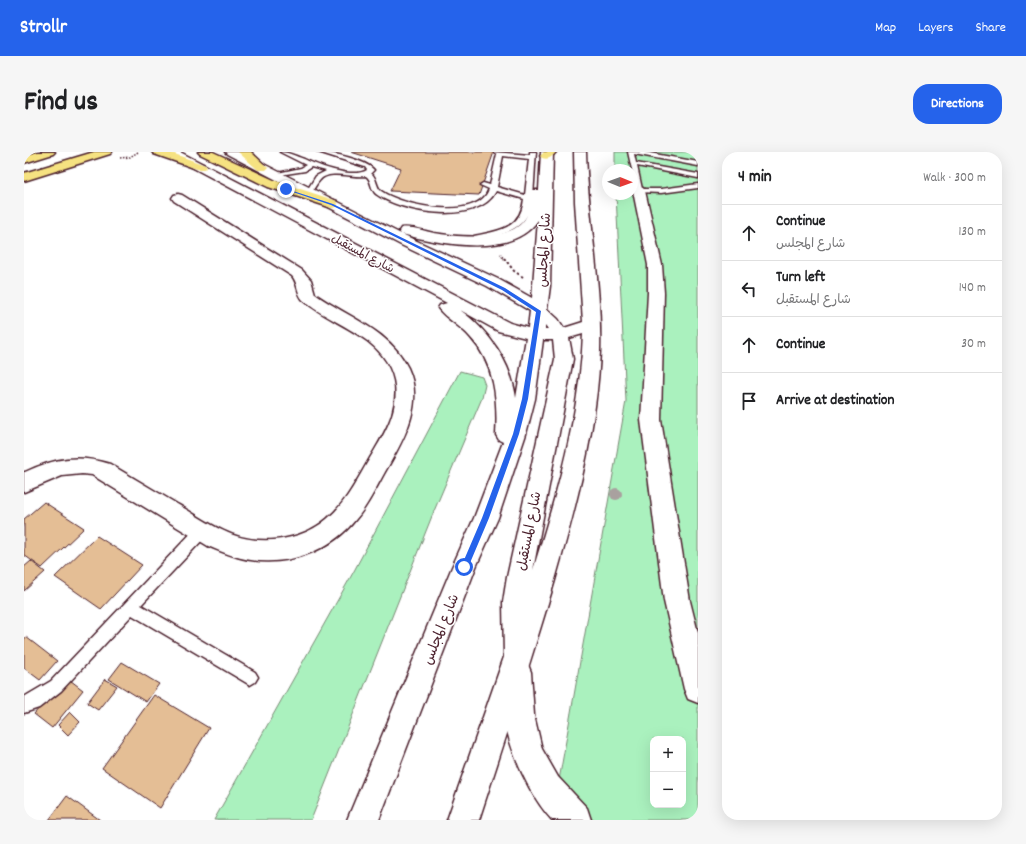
<!DOCTYPE html>
<meta charset="utf-8">
<style>
body{margin:0;font-family:Dekko,"Playpen Sans Arabic",sans-serif;background:#f6f6f6;color:#202124}
.controls{position:absolute;right:12px;bottom:12px;display:grid;overflow:hidden;border-radius:8px;box-shadow:0 4px 16px #0002}
.controls button{width:36px;height:36px;display:grid;place-items:center;padding:0;border:0;border-bottom:1px solid #e0e0e0;background:#fff;color:#202124;font:20px sans-serif}
.compass{position:absolute;left:578px;top:12px;width:36px;height:36px;border-radius:50%;background:#fff;box-shadow:0 4px 16px #0002;rotate:91deg}
.stop{position:absolute;width:12px;height:12px;margin:-9px;border:3px solid #2563eb;border-radius:50%;background:#fff}
.stop.end{background:#2563eb;border-color:#fff;box-shadow:0 1px 4px #0008}
.list{margin:0;padding:0;list-style:none}
h2{display:flex;justify-content:space-between;align-items:center;height:52px;margin:0;padding:0 16px;font-size:17px}
h2 small{font-size:13px;font-weight:400;color:#757577}
.list li{display:grid;grid-template-columns:26px 1fr auto;gap:12px;align-items:center;box-sizing:border-box;height:56px;padding:0 16px;border-top:1px solid #e0e0e0}
.list b{display:block;font-size:15px;white-space:nowrap}
.list p{margin:0;font-size:13px;white-space:nowrap;color:#757577}
.list em{font-size:13px;font-style:normal;color:#757577}
.icon{flex:none;width:22px;height:22px;fill:none;stroke:currentColor;stroke-width:2;stroke-linecap:round;stroke-linejoin:round}
.map{position:relative;flex:none;width:674px;height:668px;overflow:hidden;border-radius:16px}
header{display:flex;align-items:center;gap:24px;box-sizing:border-box;height:56px;padding:0 20px;background:#2563eb;color:#fff}
header strong{font-size:19px}
nav{display:flex;gap:22px;margin-inline-start:auto;font-size:14px}
.intro{display:flex;align-items:center;justify-content:space-between;box-sizing:border-box;height:96px;padding:0 24px}
h1{margin:0;font-size:28px}
.button{padding:10px 18px;border-radius:16px;background:#2563eb;color:#fff;font-size:14px;font-weight:700}
main{display:flex;gap:24px;padding:0 24px}
aside{flex:1;background:#fff;border-radius:16px;box-shadow:0 4px 16px #0002}
.map>svg:first-child{display:block}
</style>
<header>
<strong>Strollr</strong>
<nav><a>Map</a><a>Layers</a><a>Share</a></nav>
</header>
<div class="intro"><h1>Find us</h1><a class="button">Directions</a></div>
<main>
<div class="map">
<svg width="674" height="668" viewBox="0 0 674 668">
<rect width="100%" height="100%" fill="#fff"/>
<filter id="ink" filterUnits="userSpaceOnUse"><feTurbulence type="fractalNoise" baseFrequency=".025" numOctaves="2"/><feDisplacementMap in="SourceGraphic" scale="8" xChannelSelector="R" yChannelSelector="G"/><feConvolveMatrix kernelMatrix="1 2 1 2 8 2 1 2 1" color-interpolation-filters="sRGB"/></filter>
<g filter="url(#ink)">
<g fill="#aaf1be" stroke="#7a8874" fill-rule="evenodd">
<path d="M 591,0 L 674,0 L 674,668 L 528,668 L 602,249 L 592,42 L 608,42 L 608,18 L 591,18 ZM 629,587 L 659,587 L 659,653 L 629,653 Z"/>
<path d="M 436,219 L 458,225 L 461,233 L 458,246 L 410,359 L 287,668 L 190,668 L 330,419 Z"/>
</g>
<g fill="#e4be95" stroke="#4a1f2b">
<path d="M 327,0 L 470,0 L 455,43 L 366,39 L 377,16 Z"/>
<path d="M 20,350 L 60,376 L 18,416 L 0,403 L 0,367 Z"/>
<path d="M 73,384 L 118,413 L 77,457 L 31,425 Z"/>
<path d="M 7,409 L 21,420 L 0,439 L 0,415 Z"/>
<path d="M 2,485 L 33,509 L 16,528 L 0,516 L 0,488 Z"/>
<path d="M 98,510 L 135,532 L 122,550 L 85,527 Z"/>
<path d="M 42,525 L 59,538 L 28,576 L 10,562 Z"/>
<path d="M 81,527 L 93,534 L 74,558 L 63,551 Z"/>
<path d="M 130,543 L 185,576 L 136,656 L 78,616 Z"/>
<path d="M 46,560 L 56,570 L 44,583 L 34,573 Z"/>
<path d="M 43,644 L 76,668 L 25,668 Z"/>
</g>
<g fill="none" stroke-linecap="round" stroke-linejoin="round">
<g stroke="#4a1f2b" stroke-width="3">
<g id="service">
<path d="M 256,0 C 265,0 271,4 280,7 C 295,14 328,27 343,18 L 341,15 L 294,0 C 307,0 342,8 350,18 L 347,21 C 353,26 352,35 357,39 C 378,54 454,70 465,37 L 456,33 L 459,31 L 466,33 L 473,2 L 469,0 L 506,3 L 506,0 L 512,0 C 507,55 517,77 453,88 L 450,88 L 450,84 C 475,79 497,77 500,47 L 472,39 C 454,74 378,61 352,42 C 346,37 348,28 342,24 C 329,26 305,17 296,28 C 292,32 290,37 287,41 L 285,42 L 282,40 L 292,24 L 302,19 L 287,15 L 281,19 L 249,24 L 249,22 L 277,16 L 282,13 ZM 479,4 L 505,7 L 501,43 L 473,35 Z"/>
<path d="M 604,0 L 620,0 L 674,10 L 674,14 L 610,2 L 612,11 L 674,22 L 674,26 L 613,14 L 618,37 L 637,37 L 674,32 L 674,36 L 637,41 L 613,40 Z"/>
<path d="M 178,373 L 183,375 L 184,379 L 183,383 L 117,453 L 231,520 L 234,525 L 231,530 L 226,533 L 221,530 L 108,463 L 37,539 L 15,556 L 0,561 L 0,545 L 27,529 L 173,375 Z"/>
</g>
</g>
<g stroke="#4a1f2b" stroke-width="3">
<g id="minor">
<path d="M 615,35 L 619,36 L 621,39 L 638,113 L 640,141 L 637,268 L 666,449 L 674,481 L 674,551 L 664,547 L 660,537 L 640,449 L 617,268 L 624,141 L 624,113 L 609,39 L 611,36 Z"/>
<path d="M 154,42 L 158,43 L 278,118 L 287,128 L 291,142 C 323,165 366,178 384,216 C 400,250 382,283 365,313 C 354,331 346,351 332,367 C 308,398 266,414 227,408 C 212,406 198,400 184,394 L 68,323 L 58,322 L 38,324 L 0,340 L 0,320 L 1,320 C 31,306 54,302 86,312 C 108,325 131,339 153,352 C 169,361 184,372 200,379 C 232,395 276,390 303,367 C 322,351 333,328 346,306 C 363,278 381,249 366,216 C 350,181 306,172 279,148 C 273,142 274,131 268,124 L 150,49 L 148,46 L 150,43 Z"/>
<path d="M 493,506 L 503,510 L 507,520 L 510,563 L 518,597 L 534,625 L 563,656 L 567,668 L 528,668 C 497,635 465,554 483,510 Z"/>
</g>
</g>
<g stroke="#4a1f2b" stroke-width="3">
<path id="secondary" d="M 141,0 L 156,0 L 486,171 L 504,176 L 506,159 L 463,134 L 377,93 L 203,2 L 201,0 L 216,0 L 377,82 L 375,79 L 377,76 C 387,74 400,79 410,81 C 433,85 489,91 502,65 C 505,58 505,49 506,41 L 508,38 L 515,38 L 517,0 L 529,0 L 526,134 L 523,157 L 534,167 L 540,176 L 559,170 L 551,50 L 550,0 L 562,0 C 564,66 578,133 576,199 C 573,277 552,354 531,428 C 507,509 481,588 455,668 L 423,668 L 480,505 L 479,450 L 483,425 L 531,207 L 529,188 L 519,188 L 511,247 L 502,282 L 474,366 L 452,415 L 355,668 L 323,668 L 428,415 L 450,366 L 479,290 L 475,288 L 472,283 C 474,248 471,212 446,185 C 437,174 422,167 414,156 L 416,153 L 423,151 L 143,2 ZM 514,68 L 508,146 L 474,127 L 378,82 C 416,92 488,107 514,68 ZM 436,158 L 474,179 L 502,186 L 492,246 C 487,210 465,179 436,158 ZM 521,173 L 524,177 L 521,177 ZM 559,182 C 556,263 533,341 509,418 L 549,207 L 545,186 Z"/>
</g>
<g stroke="#4a1f2b" stroke-width="3">
<g id="primary">
<path d="M 14,0 L 31,0 L 29,2 L 0,11 L 0,4 Z"/>
<path d="M 70,0 L 88,0 L 86,2 L 0,29 L 0,21 Z"/>
<path d="M 128,0 L 145,0 L 181,13 L 183,15 L 181,17 L 173,17 L 130,2 Z"/>
<path d="M 174,0 L 189,0 L 252,29 L 313,49 L 314,52 L 313,55 L 308,56 L 244,35 L 176,2 Z"/>
<path d="M 214,0 L 227,0 L 244,16 L 242,18 L 234,18 Z"/>
</g>
</g>
<g stroke="#4a1f2b" stroke-width="3">
<path id="motorway" d="M 520,0 L 532,0 C 528,5 525,8 518,6 L 516,4 Z"/>
</g>
<g stroke="#4a1f2b" stroke-width="1.5" stroke-dasharray="1.5 1.5" stroke-linecap="butt">
<path d="M 96,6 L 106,5 L 114,0"/>
<path d="M 476,102 L 480,107"/>
</g>
<path stroke="#4a1f2b" stroke-width="2" stroke-dasharray="2.5 2.5" stroke-linecap="butt" d="M 480,106 L 490,119 L 499,125"/>
<use href="#service" fill="#fff" fill-rule="evenodd"/>
<use href="#minor" fill="#fff" fill-rule="evenodd"/>
<use href="#secondary" fill="#fff" fill-rule="evenodd"/>
<use href="#primary" fill="#f6e281" fill-rule="evenodd"/>
<use href="#motorway" fill="#f6e281" fill-rule="evenodd"/>
</g>
<circle fill="#a9a19f" cx="592" cy="342" r="6"/>
</g>
<path fill="#2563eb" d="M 260,37 L 263,37 L 309,52 L 481,136 L 517,159 L 504,247 L 495,282 L 465,366 L 443,418 L 438,418 L 437,415 L 458,366 L 489,282 L 498,247 L 512,160 L 478,138 L 307,53 Z"/>
<g text-anchor="middle" stroke-width="3" stroke-linejoin="round" paint-order="stroke">
<g font-size="12" fill="#4a1f2b" stroke="#fff">
<text transform="translate(339 101) rotate(28)" y="4">شارع المستقبل</text>
</g>
<g font-size="14" fill="#4a1f2b" stroke="#fff">
<text transform="translate(519 98) rotate(-87)" y="5">شارع المجلس</text>
<text transform="translate(504 379) rotate(-79)" y="5">شارع المستقبل</text>
<text transform="translate(416 477) rotate(-68)" y="5">شارع المجلس</text>
</g>
</g>
</svg>
<div class="controls">
<button>+</button>
<button>−</button>
</div>
<svg class="compass" viewBox="-18 -18 36 36"><path d="M0-13l5 13h-10z" fill="#e53935"/><path d="M0 13l5-13h-10z" fill="#757577"/></svg>
<div class="stop" style="left:440px;top:415px"></div>
<div class="stop end" style="left:262px;top:37px"></div>
</div>
<aside>
<h2>4 min<small>Walk · 300 m</small></h2>
<ul class="list">
<li><svg class="icon" aria-label="ahead" viewBox="0 0 24 24"><path d="M12 20V5M6 11l6-6 6 6"/></svg><div><b>Continue</b><p>شارع المجلس</p></div><em>130 m</em></li>
<li><svg class="icon" aria-label="left" viewBox="0 0 24 24"><path d="M17 20v-9H6M10 6l-5 5 5 5"/></svg><div><b>Turn left</b><p>شارع المستقبل</p></div><em>140 m</em></li>
<li><svg class="icon" aria-label="ahead" viewBox="0 0 24 24"><path d="M12 20V5M6 11l6-6 6 6"/></svg><div><b>Continue</b></div><em>30 m</em></li>
<li><svg class="icon" aria-label="arrive" viewBox="0 0 24 24"><path d="M6 21V4h12l-3 4 3 4H6"/></svg><div><b>Arrive at destination</b></div></li>
</ul>
</aside>
</main>
